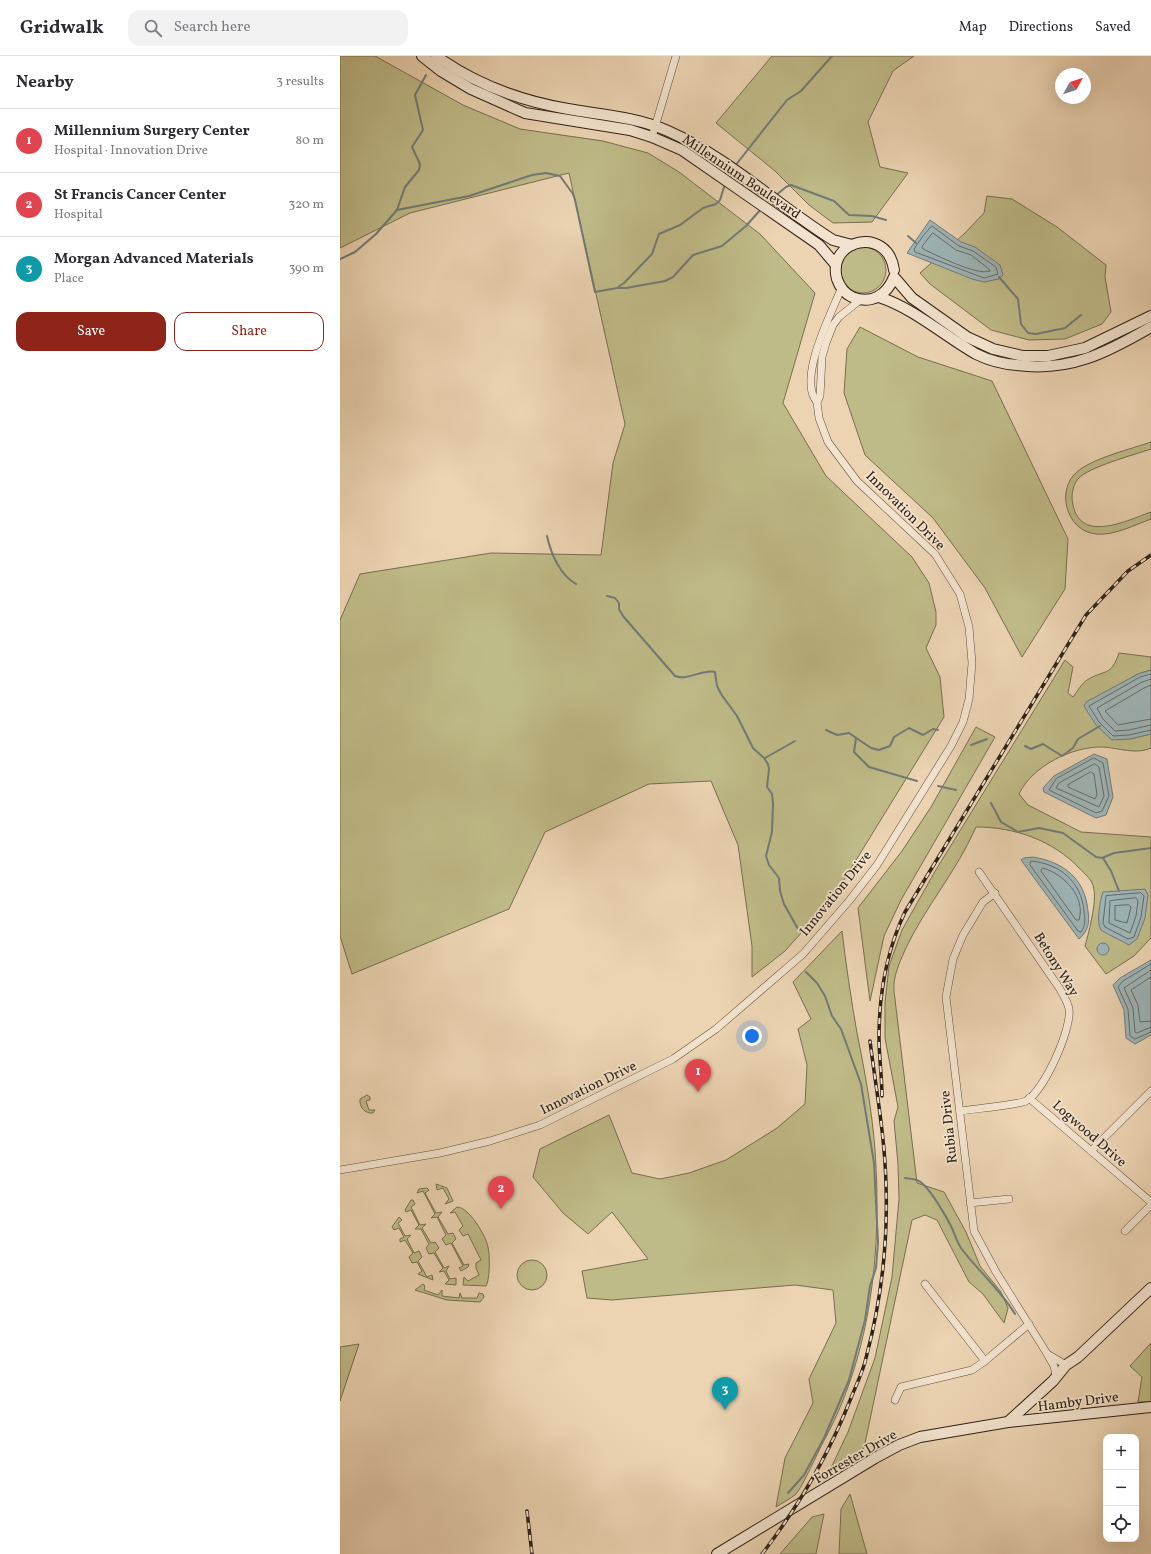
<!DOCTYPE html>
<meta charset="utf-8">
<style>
body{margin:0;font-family:Vollkorn,serif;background:#f2f2f3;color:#2b2b33}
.controls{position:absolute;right:12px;bottom:12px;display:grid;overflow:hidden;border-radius:8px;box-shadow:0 4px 16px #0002}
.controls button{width:36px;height:36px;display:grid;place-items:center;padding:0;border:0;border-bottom:1px solid #e1e1e2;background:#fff;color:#2b2b33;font:20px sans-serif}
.compass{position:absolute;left:715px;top:12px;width:36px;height:36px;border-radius:50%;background:#fff;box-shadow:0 4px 16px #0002;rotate:51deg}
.you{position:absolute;left:412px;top:980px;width:14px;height:14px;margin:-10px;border:3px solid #fff;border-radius:50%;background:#1a73e8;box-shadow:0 0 0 6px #1a73e833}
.badge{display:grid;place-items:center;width:26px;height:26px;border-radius:50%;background:#8f2418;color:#fff;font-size:13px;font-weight:700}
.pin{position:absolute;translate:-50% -33px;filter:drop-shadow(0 1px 2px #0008)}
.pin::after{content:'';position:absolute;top:21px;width:14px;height:12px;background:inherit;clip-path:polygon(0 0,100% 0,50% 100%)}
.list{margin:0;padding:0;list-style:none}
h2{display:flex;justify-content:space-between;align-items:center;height:52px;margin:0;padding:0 16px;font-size:17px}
h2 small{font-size:13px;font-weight:400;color:#7c7c81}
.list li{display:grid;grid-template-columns:26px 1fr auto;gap:12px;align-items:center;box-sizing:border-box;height:64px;padding:0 16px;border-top:1px solid #e1e1e2}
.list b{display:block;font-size:15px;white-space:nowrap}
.list p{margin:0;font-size:13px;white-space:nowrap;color:#7c7c81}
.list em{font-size:13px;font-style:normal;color:#7c7c81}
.actions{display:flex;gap:8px;padding:12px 16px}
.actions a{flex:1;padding:9px 0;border:1px solid #8f2418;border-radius:12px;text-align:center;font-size:14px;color:#8f2418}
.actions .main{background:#8f2418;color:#fff}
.icon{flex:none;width:22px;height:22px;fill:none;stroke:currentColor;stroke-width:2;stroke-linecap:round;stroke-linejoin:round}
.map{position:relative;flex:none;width:811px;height:1498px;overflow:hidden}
header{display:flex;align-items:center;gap:24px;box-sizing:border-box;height:56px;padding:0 20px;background:#fff;border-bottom:1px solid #e1e1e2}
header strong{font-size:19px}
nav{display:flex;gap:22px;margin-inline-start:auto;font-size:14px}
.search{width:280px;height:36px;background:#f2f2f3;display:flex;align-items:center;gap:10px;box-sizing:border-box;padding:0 14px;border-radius:12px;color:#7c7c81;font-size:15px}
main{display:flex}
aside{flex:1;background:#fff}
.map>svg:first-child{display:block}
</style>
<header>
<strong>Gridwalk</strong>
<div class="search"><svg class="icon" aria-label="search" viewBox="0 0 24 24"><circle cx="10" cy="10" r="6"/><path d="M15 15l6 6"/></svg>Search here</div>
<nav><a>Map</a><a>Directions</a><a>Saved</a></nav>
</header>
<main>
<aside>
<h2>Nearby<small>3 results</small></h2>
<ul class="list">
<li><span class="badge" style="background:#e0444e">1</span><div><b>Millennium Surgery Center</b><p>Hospital · Innovation Drive</p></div><em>80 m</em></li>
<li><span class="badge" style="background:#e0444e">2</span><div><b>St Francis Cancer Center</b><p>Hospital</p></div><em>320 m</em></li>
<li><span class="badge" style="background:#0f9aa8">3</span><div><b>Morgan Advanced Materials</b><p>Place</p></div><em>390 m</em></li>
</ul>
<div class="actions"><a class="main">Save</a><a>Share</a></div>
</aside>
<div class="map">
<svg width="811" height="1498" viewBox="0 0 811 1498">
<rect width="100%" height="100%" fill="#ecd4b3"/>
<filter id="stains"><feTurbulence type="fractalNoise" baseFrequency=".005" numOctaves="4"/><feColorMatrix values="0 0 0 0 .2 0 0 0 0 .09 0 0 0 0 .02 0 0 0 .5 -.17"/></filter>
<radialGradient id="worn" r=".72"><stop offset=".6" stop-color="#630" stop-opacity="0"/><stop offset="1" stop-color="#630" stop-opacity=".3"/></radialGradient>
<g fill="#bfbb88" stroke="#786e4f" fill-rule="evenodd">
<path d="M 0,0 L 35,0 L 123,49 L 180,73 L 263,85 L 308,97 L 339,116 L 420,178 L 475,237 L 443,347 L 486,420 L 572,501 L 589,527 L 596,556 L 596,569 L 586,592 L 600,621 L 604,661 L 494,840 L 445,895 L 412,921 L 412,890 L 398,789 L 371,725 L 309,728 L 205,776 L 169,853 L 12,918 L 0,880 L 0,564 L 20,518 L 151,497 L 261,499 L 273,407 L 285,368 L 229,117 L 70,157 L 0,192 Z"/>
<path d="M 432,0 L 574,0 L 553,15 L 528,66 L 540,111 L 568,117 L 532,166 L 493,167 L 469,149 L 435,115 L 376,67 Z"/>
<path d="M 647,140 L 672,143 L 717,171 L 766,209 L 765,221 L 771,256 L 762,268 L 725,283 L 689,284 L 651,274 L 590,228 L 580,217 L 625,177 L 644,157 Z"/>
<circle cx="523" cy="214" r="23"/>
<path d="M 520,271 L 578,301 L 652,325 L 728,483 L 725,533 L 682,601 L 645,532 L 593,462 L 525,399 L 504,337 L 507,293 Z"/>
<path d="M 811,386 L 811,393 C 794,399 748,411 738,423 C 732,430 731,441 733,449 C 741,488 788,464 811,456 L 811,463 C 794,469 774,480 756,478 C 726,475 715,433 738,415 C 754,402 791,393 811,386 Z"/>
<path d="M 779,597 L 811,601 L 811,614 L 798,618 L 773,633 L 790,683 L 811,678 L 811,692 C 796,699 780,692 763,691 C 733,690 692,710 679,738 L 688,749 L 741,776 L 811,781 L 811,882 L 794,900 L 766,918 L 745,890 C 749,875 759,840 752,827 C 750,822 744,817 740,813 C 713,784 674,771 636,771 C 617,815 585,851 565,894 C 559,908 553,920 554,935 L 577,1127 L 604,1136 L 626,1176 L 640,1210 L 661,1236 L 668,1252 L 664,1267 L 643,1238 L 629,1226 L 597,1164 L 585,1159 L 572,1164 L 524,1392 L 490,1414 L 508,1376 L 535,1302 L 552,1221 L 559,1143 L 558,1108 L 554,1065 L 558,1051 L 545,982 L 545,947 L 549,910 L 562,874 L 594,817 L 725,604 L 733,611 L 728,637 L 733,641 C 737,636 742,627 747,624 C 765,613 771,621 779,597 ZM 805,833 L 789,888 L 776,881 Z"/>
<path d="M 636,671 L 655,681 L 561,844 L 544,880 L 530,945 L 518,852 L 562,795 L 591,751 Z"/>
<path d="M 502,875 C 506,909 511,943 517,977 C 525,1016 532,1055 535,1094 C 542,1192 532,1294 486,1381 C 480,1391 462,1432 456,1438 C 450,1443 442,1447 436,1451 L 445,1402 L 473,1347 L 469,1323 L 496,1267 L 493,1234 L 455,1229 L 272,1244 L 247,1242 L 242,1215 L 308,1203 L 272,1156 L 248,1178 L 223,1157 L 193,1121 L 200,1093 L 269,1059 L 292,1117 L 320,1123 L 349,1117 L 386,1104 L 437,1072 L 465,1048 L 467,1009 L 458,973 L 471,963 L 453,926 Z"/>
<path d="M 27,1039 L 30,1041 L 30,1044 L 26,1045 L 29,1054 L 35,1054 L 33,1057 C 25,1058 19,1051 20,1043 Z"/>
<path d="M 96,1128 L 107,1132 L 113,1145 L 105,1148 L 109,1143 L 103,1132 L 97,1134 Z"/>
<path d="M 87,1132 L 89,1134 L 85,1137 L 96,1157 L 102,1156 L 98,1161 L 108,1178 L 113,1177 L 116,1183 L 112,1187 L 124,1209 L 129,1208 L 128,1211 L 121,1215 L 119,1212 L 123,1210 L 111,1187 L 106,1189 L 102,1183 L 106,1179 L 97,1161 L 91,1162 L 95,1158 L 83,1135 L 77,1137 L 79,1133 Z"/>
<path d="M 71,1144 L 73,1144 L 75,1148 L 71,1151 L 80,1169 L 86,1168 L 82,1172 L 91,1187 L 95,1186 L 99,1192 L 95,1196 L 104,1212 L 109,1210 L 106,1215 L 110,1223 L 116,1222 L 116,1229 L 105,1228 L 109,1224 L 104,1215 L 99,1216 L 103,1212 L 94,1197 L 89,1198 L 86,1192 L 89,1188 L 81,1173 L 75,1173 L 79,1169 L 71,1154 L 66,1156 L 65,1154 Z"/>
<path d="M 117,1151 C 129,1151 146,1180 148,1191 C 150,1199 150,1224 146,1230 L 123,1229 L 124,1221 L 128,1225 L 139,1219 L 136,1212 L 136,1207 L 141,1204 L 128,1178 L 123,1180 L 119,1174 L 123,1170 L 115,1156 L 110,1157 Z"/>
<path d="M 59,1161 L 62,1164 L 58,1167 L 65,1180 L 71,1179 L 67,1183 L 74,1197 L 79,1195 L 82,1201 L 78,1205 L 87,1221 L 92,1219 L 93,1224 L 78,1218 L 82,1215 L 77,1206 L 72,1207 L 69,1201 L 73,1197 L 65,1184 L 60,1186 L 60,1183 L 64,1181 L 59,1172 L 54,1174 L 52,1171 Z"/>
<circle cx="192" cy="1219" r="15"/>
<path d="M 83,1228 L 85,1230 L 84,1234 L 98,1239 L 102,1234 L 102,1240 L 119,1242 L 120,1237 L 122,1242 L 137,1242 L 139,1237 L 143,1238 L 144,1241 L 140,1246 L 107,1244 L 75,1234 Z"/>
<path d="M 811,1287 L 811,1346 L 798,1346 L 802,1321 L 790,1310 Z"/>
<path d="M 19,1288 L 0,1345 L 0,1291 Z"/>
<path d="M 510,1438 L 527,1498 L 499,1498 L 501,1453 Z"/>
<path d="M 484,1458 L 476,1498 L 440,1498 L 472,1461 Z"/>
</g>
<g fill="#9eb5b8" stroke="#727a77">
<path d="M 590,164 L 621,186 L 635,191 L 660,209 L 663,219 L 659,223 L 644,226 L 632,223 L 567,197 Z"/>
<path d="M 811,614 L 811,678 L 790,683 L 772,684 L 756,669 L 744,650 L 746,646 L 798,618 Z"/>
<path d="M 754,698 L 767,703 L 773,741 L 766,759 L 756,762 L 704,736 L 703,732 L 714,720 Z"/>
<path d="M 693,801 C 723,806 745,822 748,855 C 750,867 748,875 739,883 L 681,804 L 684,802 Z"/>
<path d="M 805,833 L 808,839 L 805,862 L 797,883 L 789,889 C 784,886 763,876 761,874 C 756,867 760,844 763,836 Z"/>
<circle cx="763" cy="893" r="6"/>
<path d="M 811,904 L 811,979 L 795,988 L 786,982 L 784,954 L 773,929 L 780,922 Z"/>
</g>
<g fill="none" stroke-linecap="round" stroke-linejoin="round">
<g stroke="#676b67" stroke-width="1">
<path d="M 592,170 L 619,190 L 633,195 L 656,211 L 658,218 L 644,222 L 575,196 L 574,193 L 583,180 Z"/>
<path d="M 593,177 L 616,194 L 631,199 L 649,213 L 650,215 C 637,220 596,199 583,193 L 582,191 Z"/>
<path d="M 811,618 L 800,621 L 749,650 L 759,666 L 773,680 L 789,679 L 811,674"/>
<path d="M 811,623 L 802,626 L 757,652 L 763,663 L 775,675 L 789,674 L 811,669"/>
<path d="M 811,629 L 804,632 L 765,655 L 778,669 L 811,663"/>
<path d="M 754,702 L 763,707 L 769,740 L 762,755 L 756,757 L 709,734 L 716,723 Z"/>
<path d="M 755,708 L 759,711 L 764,740 L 759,751 L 716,732 L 719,727 Z"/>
<path d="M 751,716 L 754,718 L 757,739 L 755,743 L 728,731 L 728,729 Z"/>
<path d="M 691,805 C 720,808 741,825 744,855 C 745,862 746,870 741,876 L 738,875 L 690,809 Z"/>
<path d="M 703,812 C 724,818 746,841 739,864 L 736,864 L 701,815 Z"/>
<path d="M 801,837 L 804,840 L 801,861 L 794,881 L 788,883 L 765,871 L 763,867 L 766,840 Z"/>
<path d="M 796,842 L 798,845 L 796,860 L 790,877 L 769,867 L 770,845 Z"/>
<path d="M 789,849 L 791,851 L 787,867 L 775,864 L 775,850 Z"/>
<path d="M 811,908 L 783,925 L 778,931 L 788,953 L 790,980 L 795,983 L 811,976"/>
<path d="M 811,914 L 784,932 L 793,952 L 795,976 L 797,977 L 811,971"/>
<path d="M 811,921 L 791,934 L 798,949 L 800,966 L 811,965"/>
</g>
<g stroke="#727a77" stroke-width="2">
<path d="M 395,110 L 447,44 L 461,35 L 492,0"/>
<path d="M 435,140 L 446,131 L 451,129 L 494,145 L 509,159 L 532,160 L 546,164"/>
<path d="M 57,154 L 129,140 L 192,119 L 206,117 L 220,120 L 233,138 L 235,144 L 255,236 L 277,232 L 284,227 L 312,198 L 319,178 L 340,169 L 363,152 L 376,148 L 380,144 L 385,128"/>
<path d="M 568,180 L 576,187"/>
<path d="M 0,203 L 15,196 L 36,178 L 57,154 L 65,131 L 79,114 L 80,108 L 72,91 L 83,74 L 75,39 L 86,19"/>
<path d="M 659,221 L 678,243 L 681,268 L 688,277 L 696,278 L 725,272 L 741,259"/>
<path d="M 278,232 L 286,232 L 325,225 L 333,221 L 353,199 L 382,190 L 406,170 L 422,152"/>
<path d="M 207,480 C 211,498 220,519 236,528"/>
<path d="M 267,540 L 275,542 L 279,547 L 279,553 L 283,560 L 335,620 C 347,625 363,613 375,616 L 377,630 L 381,638 L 397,660 L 413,692 L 424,702 L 428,708 L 429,713 L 427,731 L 432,738 L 433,748 L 432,776 L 426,800 L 429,809 L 439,822 L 440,835 L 444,848 L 458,873"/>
<path d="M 486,674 L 497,679 L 509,677 L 531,692 L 539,694 L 550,690 L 554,681 L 569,672 L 583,679 L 593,673 L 598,674"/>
<path d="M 516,682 L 514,696 L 529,711 L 577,725"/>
<path d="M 631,689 L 647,683"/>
<path d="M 685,690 L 691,693 L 703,688 L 722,700 L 733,692 L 738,683 L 760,670"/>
<path d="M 425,702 L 455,685"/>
<path d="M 598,730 L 616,734"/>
<path d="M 651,747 L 661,766 L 678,776 L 699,772 L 723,777 L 756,801 L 762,802 L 774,797 L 811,792"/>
<path d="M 763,802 L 771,815 L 779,835"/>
<path d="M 565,1122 C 572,1123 579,1123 584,1129 C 593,1138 606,1160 612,1172 C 615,1179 617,1186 621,1192 C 638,1215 660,1233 675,1258"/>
<path d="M 448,1437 L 464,1419 L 484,1382 L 509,1324 L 525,1264 L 530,1230 L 536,1212 L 538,1186 L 534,1107 L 521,1028 L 501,973 L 492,960 L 485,940 L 477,927 L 466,916"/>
</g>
<g stroke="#5f4e3d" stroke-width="8">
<g id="street">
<path d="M 312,81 L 336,0"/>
<path d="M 477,346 C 457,323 491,258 501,233"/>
<path d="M 655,837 L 643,846 L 623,879 L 613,903 L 606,941 L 634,1175 L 656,1216 L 706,1296 L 714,1310 L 716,1319"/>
<path d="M 689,1042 L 811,1146"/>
<path d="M 620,1055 C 632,1053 678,1049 686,1045 C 704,1035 732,973 729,953 C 728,946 723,939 720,933 L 639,816"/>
<path d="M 751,1095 L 811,1035"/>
<path d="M 0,1114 L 100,1097 L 150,1085 L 200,1069 L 333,1003 L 376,973 L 463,898 L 509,845 L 537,809 L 611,690 L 623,666 L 629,643 L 632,607 L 629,571 L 620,538 L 595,498 L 517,425 L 488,386 L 479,362 L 477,346 L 480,340 L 482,301 L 486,287 L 493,269 L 499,261 L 520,244"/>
<path d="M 630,1147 L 669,1143"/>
<path d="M 785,1175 L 811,1149"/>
<path d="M 585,1228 L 645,1305"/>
<path d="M 709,1299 L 726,1309"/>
<path d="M 555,1344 L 561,1331 L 632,1314 L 645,1305 L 689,1268"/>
</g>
</g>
<g stroke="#302116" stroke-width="12">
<g id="secondary">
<path d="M 82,0 L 101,15 L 131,33 L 185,57 L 290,74 L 312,81 L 342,94 L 469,182 L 479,189 L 496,209"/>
<path d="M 96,0 C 135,28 181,45 228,53 C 262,59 296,61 328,75 C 389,102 437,149 493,184 L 512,189"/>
<path d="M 554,214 C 548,169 486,183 497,223 C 500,232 504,237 512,241 C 531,249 547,239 554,221 L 572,242 L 627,281 L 653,293 L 683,300 L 708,300 L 745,292 L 811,260"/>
<path d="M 539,241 C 575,253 603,279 636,298 C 648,304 663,308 677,309 C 730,316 766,297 811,271"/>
<path d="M 668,1366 L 713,1325 L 726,1309 L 738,1301 L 811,1232"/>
<path d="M 377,1498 L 535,1402 L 559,1389 L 580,1381 L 668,1366 L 811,1351"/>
</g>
</g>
<use href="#street" stroke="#f3e3ce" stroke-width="7"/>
<use href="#secondary" stroke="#f3e3ce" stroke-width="10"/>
<g stroke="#302116" stroke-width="3.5">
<g id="rail">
<path d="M 542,1040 C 542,1021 539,1001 539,982 C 539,938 546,896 565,856 L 746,559 L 788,515 L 811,499"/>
<path d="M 187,1455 L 192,1498"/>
<path d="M 422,1498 C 459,1450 489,1398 511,1342 C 516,1329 523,1316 526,1302 C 541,1246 548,1187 546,1129 C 545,1081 536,1033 530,985"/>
</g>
</g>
<use href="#rail" stroke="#f3e3ce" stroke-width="2" stroke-dasharray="6" stroke-linecap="butt"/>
</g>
<g text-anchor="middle" stroke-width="3.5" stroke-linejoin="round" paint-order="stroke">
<g font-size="14" fill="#302116" stroke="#f3e3ce">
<text transform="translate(402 120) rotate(34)" y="5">Millennium Boulevard</text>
<text transform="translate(566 454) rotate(45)" y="5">Innovation Drive</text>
<text transform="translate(495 837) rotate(-51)" y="5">Innovation Drive</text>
<text transform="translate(717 908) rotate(58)" y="5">Betony Way</text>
<text transform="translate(248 1031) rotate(-26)" y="5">Innovation Drive</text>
<text transform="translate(608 1071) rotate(-96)" y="5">Rubia Drive</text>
<text transform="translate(750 1077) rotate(41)" y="5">Logwood Drive</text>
<text transform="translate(738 1345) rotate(-7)" y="5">Hamby Drive</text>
<text transform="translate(515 1400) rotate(-30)" y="5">Forrester Drive</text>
</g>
</g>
<rect width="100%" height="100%" filter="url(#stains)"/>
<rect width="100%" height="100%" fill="url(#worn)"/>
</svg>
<div class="controls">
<button>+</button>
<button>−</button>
<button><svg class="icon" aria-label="locate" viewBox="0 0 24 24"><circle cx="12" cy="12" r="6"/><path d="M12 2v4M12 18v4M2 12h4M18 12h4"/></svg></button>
</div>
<svg class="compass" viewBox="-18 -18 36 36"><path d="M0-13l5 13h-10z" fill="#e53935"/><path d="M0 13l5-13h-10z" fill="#7c7c81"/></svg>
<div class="you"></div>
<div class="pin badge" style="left:358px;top:1036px;background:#e0444e">1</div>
<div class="pin badge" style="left:161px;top:1153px;background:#e0444e">2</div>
<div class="pin badge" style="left:385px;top:1354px;background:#0f9aa8">3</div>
</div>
</main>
